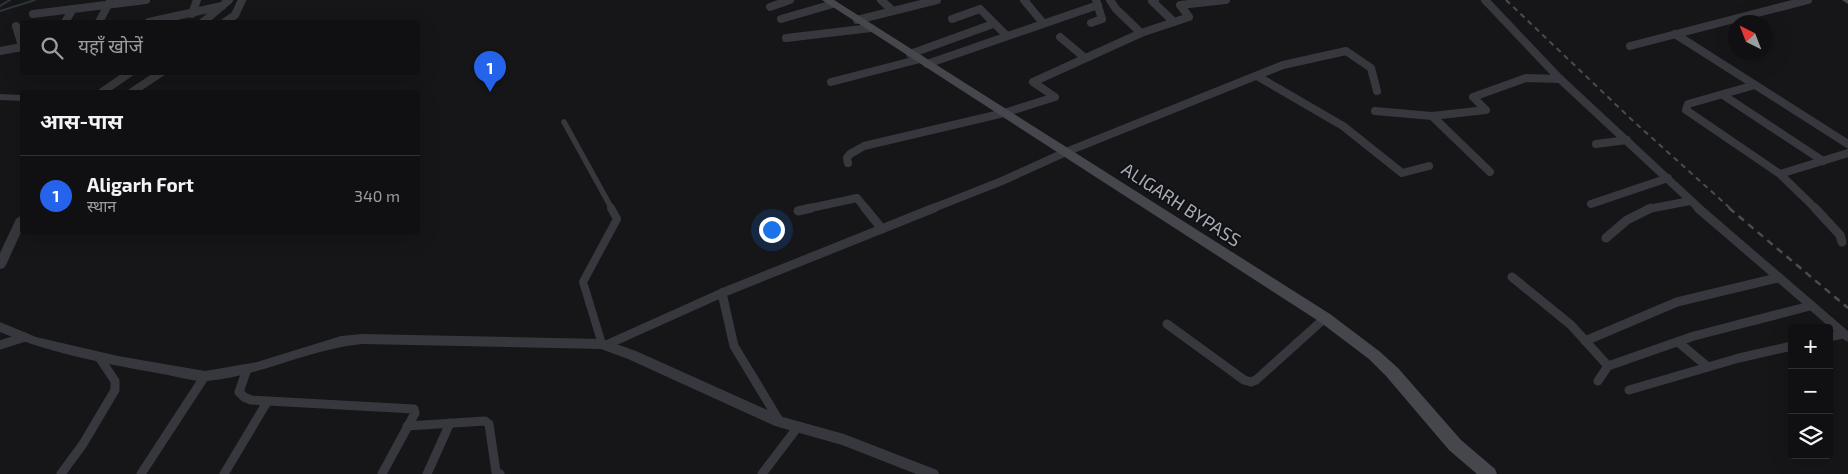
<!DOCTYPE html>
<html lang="hi">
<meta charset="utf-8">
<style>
body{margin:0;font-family:"Exo 2","Noto Sans Devanagari",sans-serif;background:#19191b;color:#f1f3f6}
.controls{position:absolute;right:15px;bottom:15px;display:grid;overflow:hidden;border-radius:5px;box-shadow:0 5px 20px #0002}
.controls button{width:45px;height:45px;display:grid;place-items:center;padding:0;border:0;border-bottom:1px solid #303032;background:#101012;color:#f1f3f6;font:25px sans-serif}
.compass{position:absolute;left:1728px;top:15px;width:45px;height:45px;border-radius:50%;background:#101012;box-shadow:0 5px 20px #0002;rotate:318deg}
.you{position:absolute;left:771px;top:229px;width:18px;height:18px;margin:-12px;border:4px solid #fff;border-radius:50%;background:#1a73e8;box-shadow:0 0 0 8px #1a73e833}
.badge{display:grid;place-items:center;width:32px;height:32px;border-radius:50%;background:#2563eb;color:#fff;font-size:16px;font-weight:700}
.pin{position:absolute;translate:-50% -41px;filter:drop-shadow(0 1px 2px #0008)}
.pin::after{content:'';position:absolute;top:26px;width:18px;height:15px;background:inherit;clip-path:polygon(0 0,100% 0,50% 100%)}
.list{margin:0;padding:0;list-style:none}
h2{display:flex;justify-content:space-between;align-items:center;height:65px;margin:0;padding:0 20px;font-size:21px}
h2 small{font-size:16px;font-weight:400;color:#9c9d9f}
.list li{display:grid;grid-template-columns:32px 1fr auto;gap:15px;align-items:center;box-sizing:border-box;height:80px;padding:0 20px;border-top:1px solid #303032}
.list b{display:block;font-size:19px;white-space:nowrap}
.list p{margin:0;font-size:16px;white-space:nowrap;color:#9c9d9f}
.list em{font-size:16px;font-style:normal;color:#9c9d9f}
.icon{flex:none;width:28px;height:28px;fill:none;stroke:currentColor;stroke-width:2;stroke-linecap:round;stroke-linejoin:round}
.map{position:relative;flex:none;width:1848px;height:474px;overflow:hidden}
.search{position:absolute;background:#101012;box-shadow:0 5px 20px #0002;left:20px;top:20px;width:400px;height:55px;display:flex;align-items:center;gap:12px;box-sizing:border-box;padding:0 18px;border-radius:5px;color:#9c9d9f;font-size:19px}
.panel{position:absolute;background:#101012;box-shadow:0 5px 20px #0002;left:20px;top:90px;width:400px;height:145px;border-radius:5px}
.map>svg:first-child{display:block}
</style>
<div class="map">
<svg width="1848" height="474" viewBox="0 0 1848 474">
<rect width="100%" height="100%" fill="#161618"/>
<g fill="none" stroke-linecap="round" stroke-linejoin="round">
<g stroke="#2c353c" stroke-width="2">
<path d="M 0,6 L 10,0"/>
<path d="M 0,11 L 35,0"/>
</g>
<path stroke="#37383d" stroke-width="5.5" d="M 564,122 L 612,209"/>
<path stroke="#37383d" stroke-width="8" d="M 602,344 L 583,282 L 617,219 L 611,208"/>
<g stroke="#37383d" stroke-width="8">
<path d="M 881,0 L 892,10"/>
<path d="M 1024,0 L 1043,23"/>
<path d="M 1110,0 L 1116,9 L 1141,33"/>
<path d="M 1155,0 L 1152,1 L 1174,22"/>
<path d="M 1485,0 L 1560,79 L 1700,209"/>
<path d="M 770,7 L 790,0"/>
<path d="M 33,14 L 146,0"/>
<path d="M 192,14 L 197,0"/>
<path d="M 781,19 L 833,4"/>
<path d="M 952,19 L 980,9 L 1006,35"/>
<path d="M 857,20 L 937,0"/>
<path d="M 65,22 L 73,9"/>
<path d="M 99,22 L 109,3"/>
<path d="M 149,22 L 222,6"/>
<path d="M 203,22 L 229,0"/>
<path d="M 225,22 L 235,15 L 242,0"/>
<path d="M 1091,23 L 1102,19 L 1096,0"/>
<path d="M 16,26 L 22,46"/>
<path d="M 1675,34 L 1848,144"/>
<path d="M 1060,37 L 1085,58"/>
<path d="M 786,38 L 871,28"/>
<path d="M 1630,46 L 1808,0"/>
<path d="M 0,51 L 22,47"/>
<path d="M 910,54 L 993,24"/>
<path d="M 927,64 L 1098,5"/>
<path d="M 1257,76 L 1343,126 L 1402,173 L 1429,166"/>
<path d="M 831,82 L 920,59"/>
<path d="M 1755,85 L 1688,104 L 1686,110 L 1780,174"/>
<path d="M 102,92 L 131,72"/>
<path d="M 132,92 L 162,72"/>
<path d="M 1723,95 L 1823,161"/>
<path d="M 1375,111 L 1432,116 L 1486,110 L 1473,97 L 1526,78 L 1560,79"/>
<path d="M 1432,116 L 1490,172"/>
<path d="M 1596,144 L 1627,140"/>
<path d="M 848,163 L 847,158 L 850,154 L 864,146 L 1004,113 L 1055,97 L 1033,82 L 1141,33 L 1189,17 L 1180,5 L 1226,0"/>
<path d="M 1591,204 L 1668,178"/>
<path d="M 806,209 L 857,198 L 866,209"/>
<path d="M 931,209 L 1002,181 L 1066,152 L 1283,65 L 1346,51 L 1371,68 L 1377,91"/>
<path d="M 1648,209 L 1690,201"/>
<path d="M 1816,209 L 1780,174 L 1848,153"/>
</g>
<g stroke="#37383d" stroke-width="9">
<path d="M 865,208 L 882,229"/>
<path d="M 1698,208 L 1848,337"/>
<path d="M 1815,208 L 1840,235 L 1842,242"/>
<path d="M 798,211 L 811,208"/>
<path d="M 1606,238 L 1627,220 L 1651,208"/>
<path d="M 1512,277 L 1571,325 L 1608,366"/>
<path d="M 722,293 L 734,346 L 780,422"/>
<path d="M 1167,324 L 1244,380 L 1251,382 L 1256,380 L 1325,318"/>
<path d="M 1829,337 L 1843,334"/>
<path d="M 1585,341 L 1677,302 L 1777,278"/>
<path d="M 1678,342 L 1708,367"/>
<path d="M 0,345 L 25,337"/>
<path d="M 606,345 L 722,293 L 934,208"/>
<path d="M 247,369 L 239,392 L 244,397 L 251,400 L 414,409 L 415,413 L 382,474"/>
<path d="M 1598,381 L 1608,366 L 1694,336 L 1810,306"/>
<path d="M 1629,390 L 1739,358 L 1792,346"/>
<path d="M 407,426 L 485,421 L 489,424 L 496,472 L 500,474"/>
<path d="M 61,474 L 83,444 L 115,390 L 115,381 L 99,357"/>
<path d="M 141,474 L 205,376"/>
<path d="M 224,474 L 267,402"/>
<path d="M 427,474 L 450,423"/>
<path d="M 762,474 L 797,428"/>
</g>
<g fill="#37383d" fill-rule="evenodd">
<path d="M 0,94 L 22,95 L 22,101 L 0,100 Z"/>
<path d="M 22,215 L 22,230 L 6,265 L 4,268 L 0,269 L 0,253 L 16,219 Z"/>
<path d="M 0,322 L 36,337 L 118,356 L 205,371 L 257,362 L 341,336 L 362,334 L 602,339 L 636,351 L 783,417 L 844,434 L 937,470 L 939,474 L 916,474 L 842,445 L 775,426 L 628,359 L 601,349 L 362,344 C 309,349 261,376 207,381 C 193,382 176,376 162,374 C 107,364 52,354 0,332 Z"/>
</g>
<g fill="#45474d" fill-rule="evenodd">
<path d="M 822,0 L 834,0 L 1330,314 L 1379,351 L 1398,368 L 1461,440 L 1495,469 L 1497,474 L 1477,474 L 1449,450 L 1386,376 L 1369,359 L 1320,322 Z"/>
<path d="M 1842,0 L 1848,0 L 1848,4 Z"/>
</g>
<path stroke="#4a4c52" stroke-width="2" stroke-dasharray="5.5 4.5" stroke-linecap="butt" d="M 1506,0 L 1631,119 L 1731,209"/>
<path stroke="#4a4c52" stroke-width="2.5" stroke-dasharray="7 5.5" stroke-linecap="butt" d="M 1729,208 L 1848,308"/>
</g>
<g text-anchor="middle" stroke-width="4" stroke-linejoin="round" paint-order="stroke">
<g font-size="18" fill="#a8adb8" stroke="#111113">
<text transform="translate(1181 205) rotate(33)" y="6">ALIGARH BYPASS</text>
</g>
</g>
</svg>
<div class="controls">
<button>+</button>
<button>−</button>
<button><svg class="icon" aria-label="layers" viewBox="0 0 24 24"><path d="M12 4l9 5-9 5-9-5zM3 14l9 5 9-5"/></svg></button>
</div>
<svg class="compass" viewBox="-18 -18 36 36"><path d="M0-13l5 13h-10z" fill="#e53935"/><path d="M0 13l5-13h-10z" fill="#9c9d9f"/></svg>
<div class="you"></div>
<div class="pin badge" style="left:490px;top:92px">1</div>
<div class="search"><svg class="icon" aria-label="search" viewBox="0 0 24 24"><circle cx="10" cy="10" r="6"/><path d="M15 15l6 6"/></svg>यहाँ खोजें</div>
<section class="panel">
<h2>आस-पास<small></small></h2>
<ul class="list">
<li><span class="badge">1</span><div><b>Aligarh Fort</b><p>स्थान</p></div><em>340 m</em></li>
</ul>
</section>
</div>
